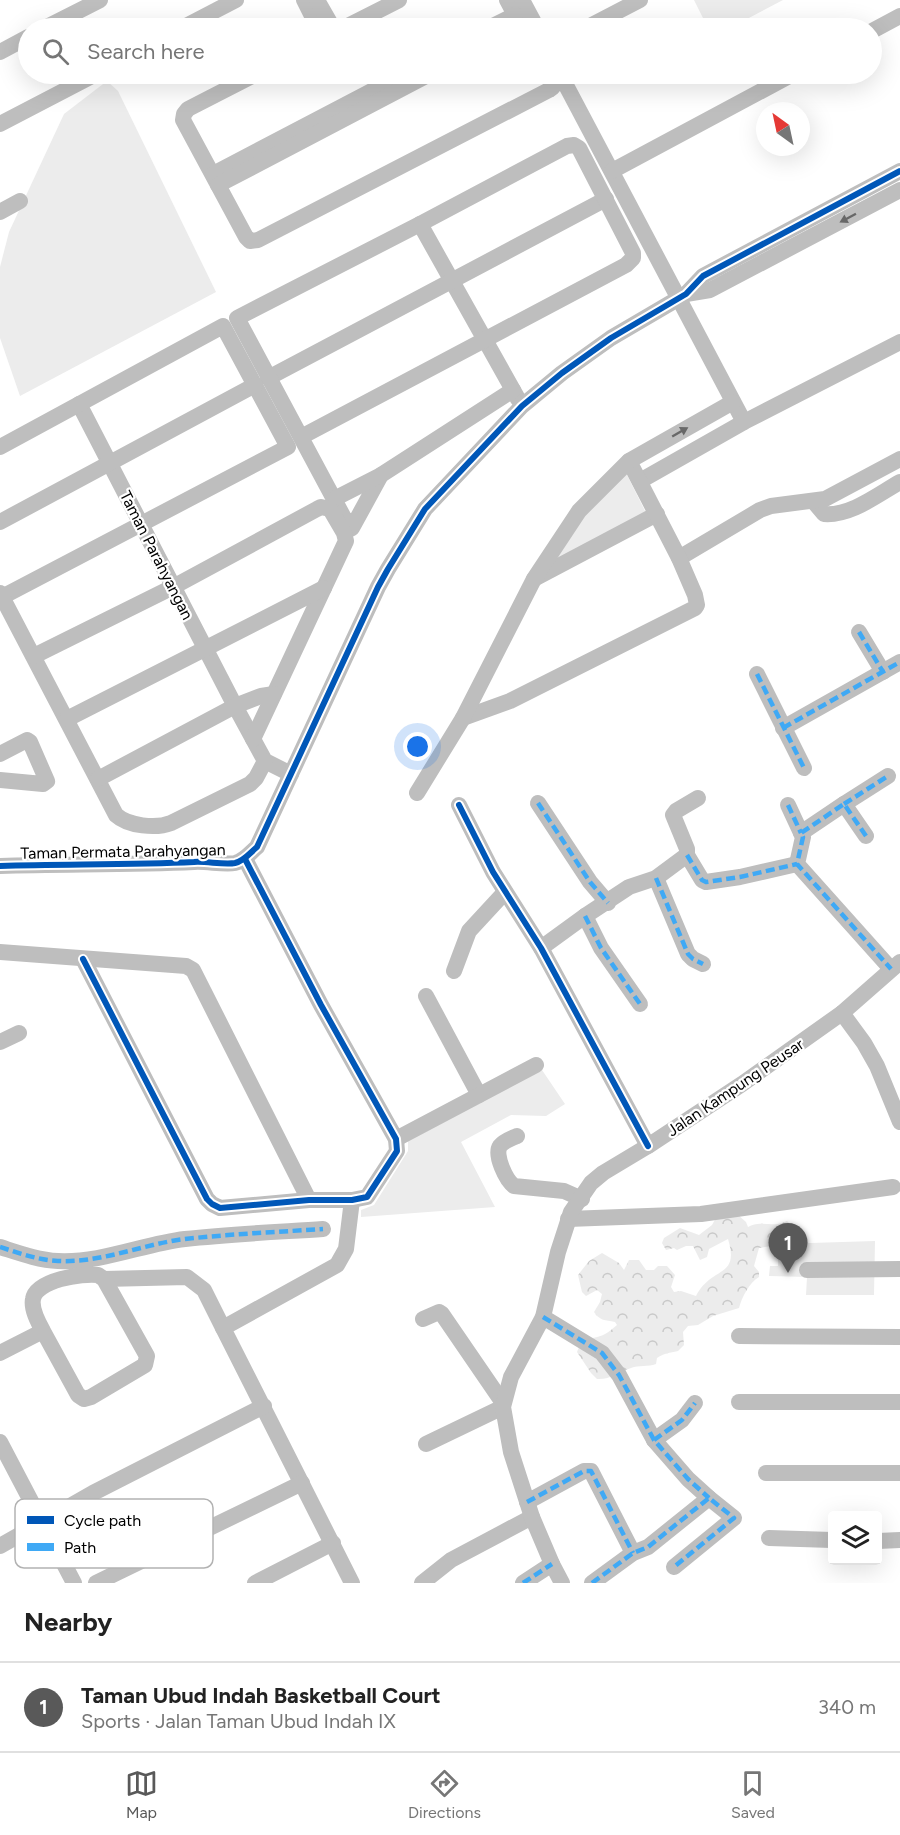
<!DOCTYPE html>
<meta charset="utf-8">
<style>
body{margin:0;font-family:Figtree,sans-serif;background:#f6f6f6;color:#222}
.controls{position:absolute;right:18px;bottom:18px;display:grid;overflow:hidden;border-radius:6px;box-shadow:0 6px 24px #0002}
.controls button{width:54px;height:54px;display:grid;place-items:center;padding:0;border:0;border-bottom:2px solid #e0e0e0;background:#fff;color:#222;font:30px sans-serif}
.compass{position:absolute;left:756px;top:102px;width:54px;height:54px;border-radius:50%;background:#fff;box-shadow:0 6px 24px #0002;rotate:327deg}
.you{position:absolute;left:418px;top:747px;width:21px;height:21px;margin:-15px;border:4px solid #fff;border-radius:50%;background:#1a73e8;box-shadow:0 0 0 9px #1a73e833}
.badge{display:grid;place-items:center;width:39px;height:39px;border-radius:50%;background:#595959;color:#fff;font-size:20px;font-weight:700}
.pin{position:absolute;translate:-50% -50px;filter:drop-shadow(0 2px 3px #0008)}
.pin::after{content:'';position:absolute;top:32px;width:21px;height:18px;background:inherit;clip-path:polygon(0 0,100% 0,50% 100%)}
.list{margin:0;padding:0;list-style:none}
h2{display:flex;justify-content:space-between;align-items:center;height:78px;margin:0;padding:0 24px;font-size:26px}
h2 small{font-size:20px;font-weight:400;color:#767676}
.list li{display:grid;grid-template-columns:39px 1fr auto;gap:18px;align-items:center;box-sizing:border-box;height:90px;padding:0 24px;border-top:2px solid #e0e0e0}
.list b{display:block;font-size:22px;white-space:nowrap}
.list p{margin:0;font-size:20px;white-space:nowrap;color:#767676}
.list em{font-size:20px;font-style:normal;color:#767676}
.icon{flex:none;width:33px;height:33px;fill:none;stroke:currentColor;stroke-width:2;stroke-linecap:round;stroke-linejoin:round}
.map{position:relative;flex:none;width:900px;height:1583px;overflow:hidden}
.search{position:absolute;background:#fff;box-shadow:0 6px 24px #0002;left:18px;right:18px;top:18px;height:66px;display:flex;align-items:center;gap:15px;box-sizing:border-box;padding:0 21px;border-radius:33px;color:#767676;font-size:22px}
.sheet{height:168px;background:#fff}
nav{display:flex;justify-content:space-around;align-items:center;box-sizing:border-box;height:84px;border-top:2px solid #e0e0e0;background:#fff;font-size:16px;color:#767676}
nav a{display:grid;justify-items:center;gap:3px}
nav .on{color:#595959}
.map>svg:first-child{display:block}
</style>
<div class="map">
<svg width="900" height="1583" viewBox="0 0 900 1583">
<defs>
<pattern id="forest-crowns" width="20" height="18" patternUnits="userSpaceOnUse" patternTransform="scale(1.5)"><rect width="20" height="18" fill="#ececec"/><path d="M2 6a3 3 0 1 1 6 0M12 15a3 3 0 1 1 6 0" fill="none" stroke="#c9c9c9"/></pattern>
</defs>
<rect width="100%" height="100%" fill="#fff"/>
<g fill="#ececec">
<path d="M 694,0 L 783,0 L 730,28 L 708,28 Z"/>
<path d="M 107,81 L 118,91 L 216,292 L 20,396 L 0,338 L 0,267 L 9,232 L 64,114 Z"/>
<path d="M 625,474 L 627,475 L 646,513 L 551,565 L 566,535 Z"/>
<path d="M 542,1070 L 565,1104 L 546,1116 L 511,1115 L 461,1142 L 495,1207 L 361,1217 L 361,1210 L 374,1205 L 408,1151 L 408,1141 Z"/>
<path d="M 875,1241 L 874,1295 L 806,1295 L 807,1277 L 769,1276 L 770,1266 L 778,1266 L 778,1244 Z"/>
</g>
<path fill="url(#forest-crowns)" d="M 737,1214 L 746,1222 L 748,1227 C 761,1219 770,1229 787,1221 L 793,1227 L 797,1242 L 759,1248 L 754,1266 L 759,1272 L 759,1277 C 749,1283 742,1297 739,1308 L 713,1316 L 698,1325 L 688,1326 L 683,1332 L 684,1345 L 678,1351 C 669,1353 665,1353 657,1358 L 656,1364 C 648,1367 639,1365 631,1368 C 620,1372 609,1380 597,1379 L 591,1373 L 577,1352 C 584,1334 592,1341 605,1334 C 609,1332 613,1328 617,1325 L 615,1322 C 605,1320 600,1321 594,1312 L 600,1302 L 602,1294 L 597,1290 L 586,1296 L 582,1292 L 578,1275 L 589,1261 L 602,1253 L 619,1263 L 624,1270 L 629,1260 L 639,1260 L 646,1270 L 654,1270 L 658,1266 L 667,1266 L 675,1275 L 671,1287 L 674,1292 L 681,1291 L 696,1296 C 712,1265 740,1279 728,1239 L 709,1249 L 707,1257 L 700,1260 L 693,1246 L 686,1246 L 677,1250 L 674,1248 L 666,1250 L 662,1243 L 664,1238 L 680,1228 L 699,1235 L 712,1225 L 717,1216 Z"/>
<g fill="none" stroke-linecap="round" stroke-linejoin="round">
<g stroke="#bebebe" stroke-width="16">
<path d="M 304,0 L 318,28"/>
<path d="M 317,0 L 333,28"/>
<path d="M 507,0 L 522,28"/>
<path d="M 522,0 L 537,28"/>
<path d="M 45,28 L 100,0"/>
<path d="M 182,28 L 236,0"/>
<path d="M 344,28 L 399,0"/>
<path d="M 489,28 L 515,15"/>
<path d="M 586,28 L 640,0"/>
<path d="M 872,31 L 900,16"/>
<path d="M 0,52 L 28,37"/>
<path d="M 256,74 L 188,109 L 184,114 L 183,120 L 246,237 L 250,241 L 258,240 L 549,90 L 553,87 L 547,74"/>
<path d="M 560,74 L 744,422"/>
<path d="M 0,124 L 96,74"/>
<path d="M 612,171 L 793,74"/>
<path d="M 213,174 L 404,74"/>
<path d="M 218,185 L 430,74"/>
<path d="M 0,212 L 20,201"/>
<path d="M 420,224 L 518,399"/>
<path d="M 686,294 L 710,290 L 900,190"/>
<path d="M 268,378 L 606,199"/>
<path d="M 79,404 L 235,706 L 265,761 L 291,774"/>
<path d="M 301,437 L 626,265 L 633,258 L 633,253 L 579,148 L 574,145 L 567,146 L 420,224 L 237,318 L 350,529 L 352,528 L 381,475"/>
<path d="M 0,447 L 223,326 L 288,447 L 2,597"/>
<path d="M 640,481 L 744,422 L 900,342"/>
<path d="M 334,499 L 381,475 L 513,390"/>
<path d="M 814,502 L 824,514 C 851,516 877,495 900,482"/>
<path d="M 0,522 L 255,385"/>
<path d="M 679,558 L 760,510 L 771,506 L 825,499 L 900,459"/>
<path d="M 534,579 L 657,514"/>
<path d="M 0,593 L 116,815 C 128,826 156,829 171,823 L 250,784 L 256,778 L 265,761"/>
<path d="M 859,632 L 883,672"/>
<path d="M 34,656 L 173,587 L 317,509 L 321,507 L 330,509 L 344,533 L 346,541 L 253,739"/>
<path d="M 757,674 L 804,768"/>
<path d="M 463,718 L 510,701 L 695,608 L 697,605 L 695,595 L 679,558 L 629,461"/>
<path d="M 67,719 L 324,588"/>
<path d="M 783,728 L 900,662"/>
<path d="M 0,754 L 27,740 L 30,742 L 47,781 L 43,784 L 0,780"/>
<path d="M 98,779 L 235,706 L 261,696 L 274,694"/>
<path d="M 417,793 L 463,718 L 534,579 L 579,511 L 629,461 L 733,402"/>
<path d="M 538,803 L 590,882 L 608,903"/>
<path d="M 844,804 L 888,776"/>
<path d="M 459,805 L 493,872 L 541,948 L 648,1146"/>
<path d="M 788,805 L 801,833"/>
<path d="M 866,836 L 844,804 L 801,833 L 803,837 L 797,864 L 891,969"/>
<path d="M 687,855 L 702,880 L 706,882 L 740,877 L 797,864"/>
<path d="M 0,866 C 65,864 129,865 194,862 C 206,861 224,865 235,863 C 244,861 250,853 257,847 L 378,587 L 388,569 L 425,509 L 522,406 L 562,373 L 611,338 L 686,294 L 703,276 L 900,171"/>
<path d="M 656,878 L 688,954 L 693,959 L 703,964"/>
<path d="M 585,916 L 601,948 L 640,1004"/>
<path d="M 541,948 L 585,916 L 629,887 L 656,878 L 687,855 L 687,849 L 673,815 L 676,811 L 698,798"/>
<path d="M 0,952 L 186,966 L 193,970 L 309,1200"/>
<path d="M 83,959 L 207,1199 L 212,1204 L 220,1208 L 309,1200 L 352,1200 L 367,1197 L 397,1151 L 396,1139 L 321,1005 L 245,859"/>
<path d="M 454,971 L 469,931 L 505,892"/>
<path d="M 426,996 L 479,1095"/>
<path d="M 842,1013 L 864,1043 L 877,1066 L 900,1122"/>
<path d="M 0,1042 L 19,1033"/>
<path d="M 517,1136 C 512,1138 504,1141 500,1146 C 494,1155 506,1180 514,1186 L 564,1191 L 582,1199"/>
<path d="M 396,1139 L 536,1065"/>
<path d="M 352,1200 L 346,1249 L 337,1265 L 223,1328 L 352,1583"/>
<path d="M 568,1219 L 701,1214 L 893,1187"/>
<path d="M 0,1247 C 19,1253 38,1260 58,1261 C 102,1263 143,1244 185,1239 C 231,1234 277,1232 323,1229"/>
<path d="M 807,1270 L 900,1269"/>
<path d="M 104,1279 L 187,1277 L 204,1290 L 223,1328"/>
<path d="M 543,1317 L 602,1353 L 619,1375 L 654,1440 L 688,1479 L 709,1498"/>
<path d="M 423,1319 L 439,1312 L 442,1314 L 503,1403"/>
<path d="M 739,1336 L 900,1337"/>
<path d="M 0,1353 L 43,1331 L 78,1395 L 84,1399 L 91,1397 L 145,1365 L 147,1356 L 104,1279 L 98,1275 C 82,1273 36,1280 33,1299 C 31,1309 38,1322 43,1331"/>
<path d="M 739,1402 L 900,1402"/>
<path d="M 654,1440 L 682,1420 L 695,1403"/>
<path d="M 0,1442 L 74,1583"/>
<path d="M 426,1444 L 503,1407"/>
<path d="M 766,1473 L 900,1473"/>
<path d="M 527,1502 L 584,1471 L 591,1471 L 633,1553"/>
<path d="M 769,1538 L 832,1540"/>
<path d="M 878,1541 L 900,1540"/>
<path d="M 0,1546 L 93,1493 L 264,1406"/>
<path d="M 96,1583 L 302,1483"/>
<path d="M 255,1583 L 333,1543"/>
<path d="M 422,1583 L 451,1560 L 532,1517"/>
<path d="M 523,1583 L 552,1564"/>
<path d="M 562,1583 L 552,1564 L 532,1517 L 511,1452 L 503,1407 L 511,1377 L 543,1317 L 558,1252 L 571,1212 L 591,1183 L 603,1173 L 648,1146 L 742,1084 L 842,1013 L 900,962"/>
<path d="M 592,1583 L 633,1553 L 648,1547 L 709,1498 L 734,1518 L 674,1567"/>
</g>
<g stroke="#3fa9f5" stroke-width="4.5" stroke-dasharray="9 4.5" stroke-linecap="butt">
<path d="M 859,632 L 883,672"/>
<path d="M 757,674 L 804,768"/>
<path d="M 783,728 L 900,662"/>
<path d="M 538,803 L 590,882 L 608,903"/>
<path d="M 844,804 L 888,776"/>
<path d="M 788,805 L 801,833"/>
<path d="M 866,836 L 844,804 L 801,833 L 803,837 L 797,864 L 891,969"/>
<path d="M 687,855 L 702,880 L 706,882 L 740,877 L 797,864"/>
<path d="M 656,878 L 688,954 L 693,959 L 703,964"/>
<path d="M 585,916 L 601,948 L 640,1004"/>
<path d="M 0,1247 C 19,1253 38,1260 58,1261 C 102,1263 143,1244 185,1239 C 231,1234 277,1232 323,1229"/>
<path d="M 543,1317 L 602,1353 L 619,1375 L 654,1440 L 688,1479 L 709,1498"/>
<path d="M 654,1440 L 682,1420 L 695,1403"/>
<path d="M 527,1502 L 584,1471 L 591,1471 L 633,1553"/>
<path d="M 523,1583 L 552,1564"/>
<path d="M 592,1583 L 633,1553 L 648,1547 L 709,1498 L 734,1518 L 674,1567"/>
</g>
<g stroke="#fff" stroke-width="10">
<g id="cycleway">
<path d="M 459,805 L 493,872 L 541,948 L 648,1146"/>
<path d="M 0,866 C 65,864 129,865 194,862 C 206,861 224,865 235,863 C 244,861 250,853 257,847 L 378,587 L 388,569 L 425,509 L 522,406 L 562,373 L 611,338 L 686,294 L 703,276 L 900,171"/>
<path d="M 83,959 L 207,1199 L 212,1204 L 220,1208 L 309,1200 L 352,1200 L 367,1197 L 397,1151 L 396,1139 L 321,1005 L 245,859"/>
</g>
</g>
<use href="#cycleway" stroke="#0057b8" stroke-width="6"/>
</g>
<defs><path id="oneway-solid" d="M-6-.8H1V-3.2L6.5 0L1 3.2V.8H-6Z" transform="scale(1.5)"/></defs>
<g fill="#686868">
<use href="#oneway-solid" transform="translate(848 218) rotate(152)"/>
<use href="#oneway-solid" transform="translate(680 432) rotate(-30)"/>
</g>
<g text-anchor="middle" stroke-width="4.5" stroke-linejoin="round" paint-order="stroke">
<g font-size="16" fill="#000" stroke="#fff">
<text transform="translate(157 555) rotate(63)" y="6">Taman Parahyangan</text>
<text transform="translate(123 851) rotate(-1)" y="6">Taman Permata Parahyangan</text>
<text transform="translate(735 1087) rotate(-34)" y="6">Jalan Kampung Peusar</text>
</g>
</g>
<rect x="15" y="1499" width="198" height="69" rx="9" fill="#fff" stroke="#b2b2b2" stroke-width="1.5"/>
<rect x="27" y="1516" width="27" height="8" fill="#0057b8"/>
<rect x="27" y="1543" width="27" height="8" fill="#3fa9f5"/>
<g font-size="16" fill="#000">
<text x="64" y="1526">Cycle path</text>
<text x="64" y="1553">Path</text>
</g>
</svg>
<div class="controls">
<button><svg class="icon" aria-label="layers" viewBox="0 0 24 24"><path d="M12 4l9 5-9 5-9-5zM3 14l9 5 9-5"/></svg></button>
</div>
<svg class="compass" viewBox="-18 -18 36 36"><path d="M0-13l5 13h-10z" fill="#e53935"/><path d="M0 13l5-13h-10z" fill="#767676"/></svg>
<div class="you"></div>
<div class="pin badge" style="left:788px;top:1273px">1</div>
<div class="search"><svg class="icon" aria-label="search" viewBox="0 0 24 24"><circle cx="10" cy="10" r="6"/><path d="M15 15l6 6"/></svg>Search here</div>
</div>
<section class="sheet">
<h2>Nearby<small></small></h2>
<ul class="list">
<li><span class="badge">1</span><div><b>Taman Ubud Indah Basketball Court</b><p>Sports · Jalan Taman Ubud Indah IX</p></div><em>340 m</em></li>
</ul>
</section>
<nav>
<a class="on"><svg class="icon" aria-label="map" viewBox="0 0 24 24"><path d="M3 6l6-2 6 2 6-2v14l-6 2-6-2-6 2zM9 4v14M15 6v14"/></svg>Map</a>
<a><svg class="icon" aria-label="directions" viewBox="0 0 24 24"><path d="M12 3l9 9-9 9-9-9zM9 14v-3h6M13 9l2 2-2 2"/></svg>Directions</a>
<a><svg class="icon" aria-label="saved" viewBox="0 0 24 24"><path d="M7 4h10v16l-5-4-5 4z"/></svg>Saved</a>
</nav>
